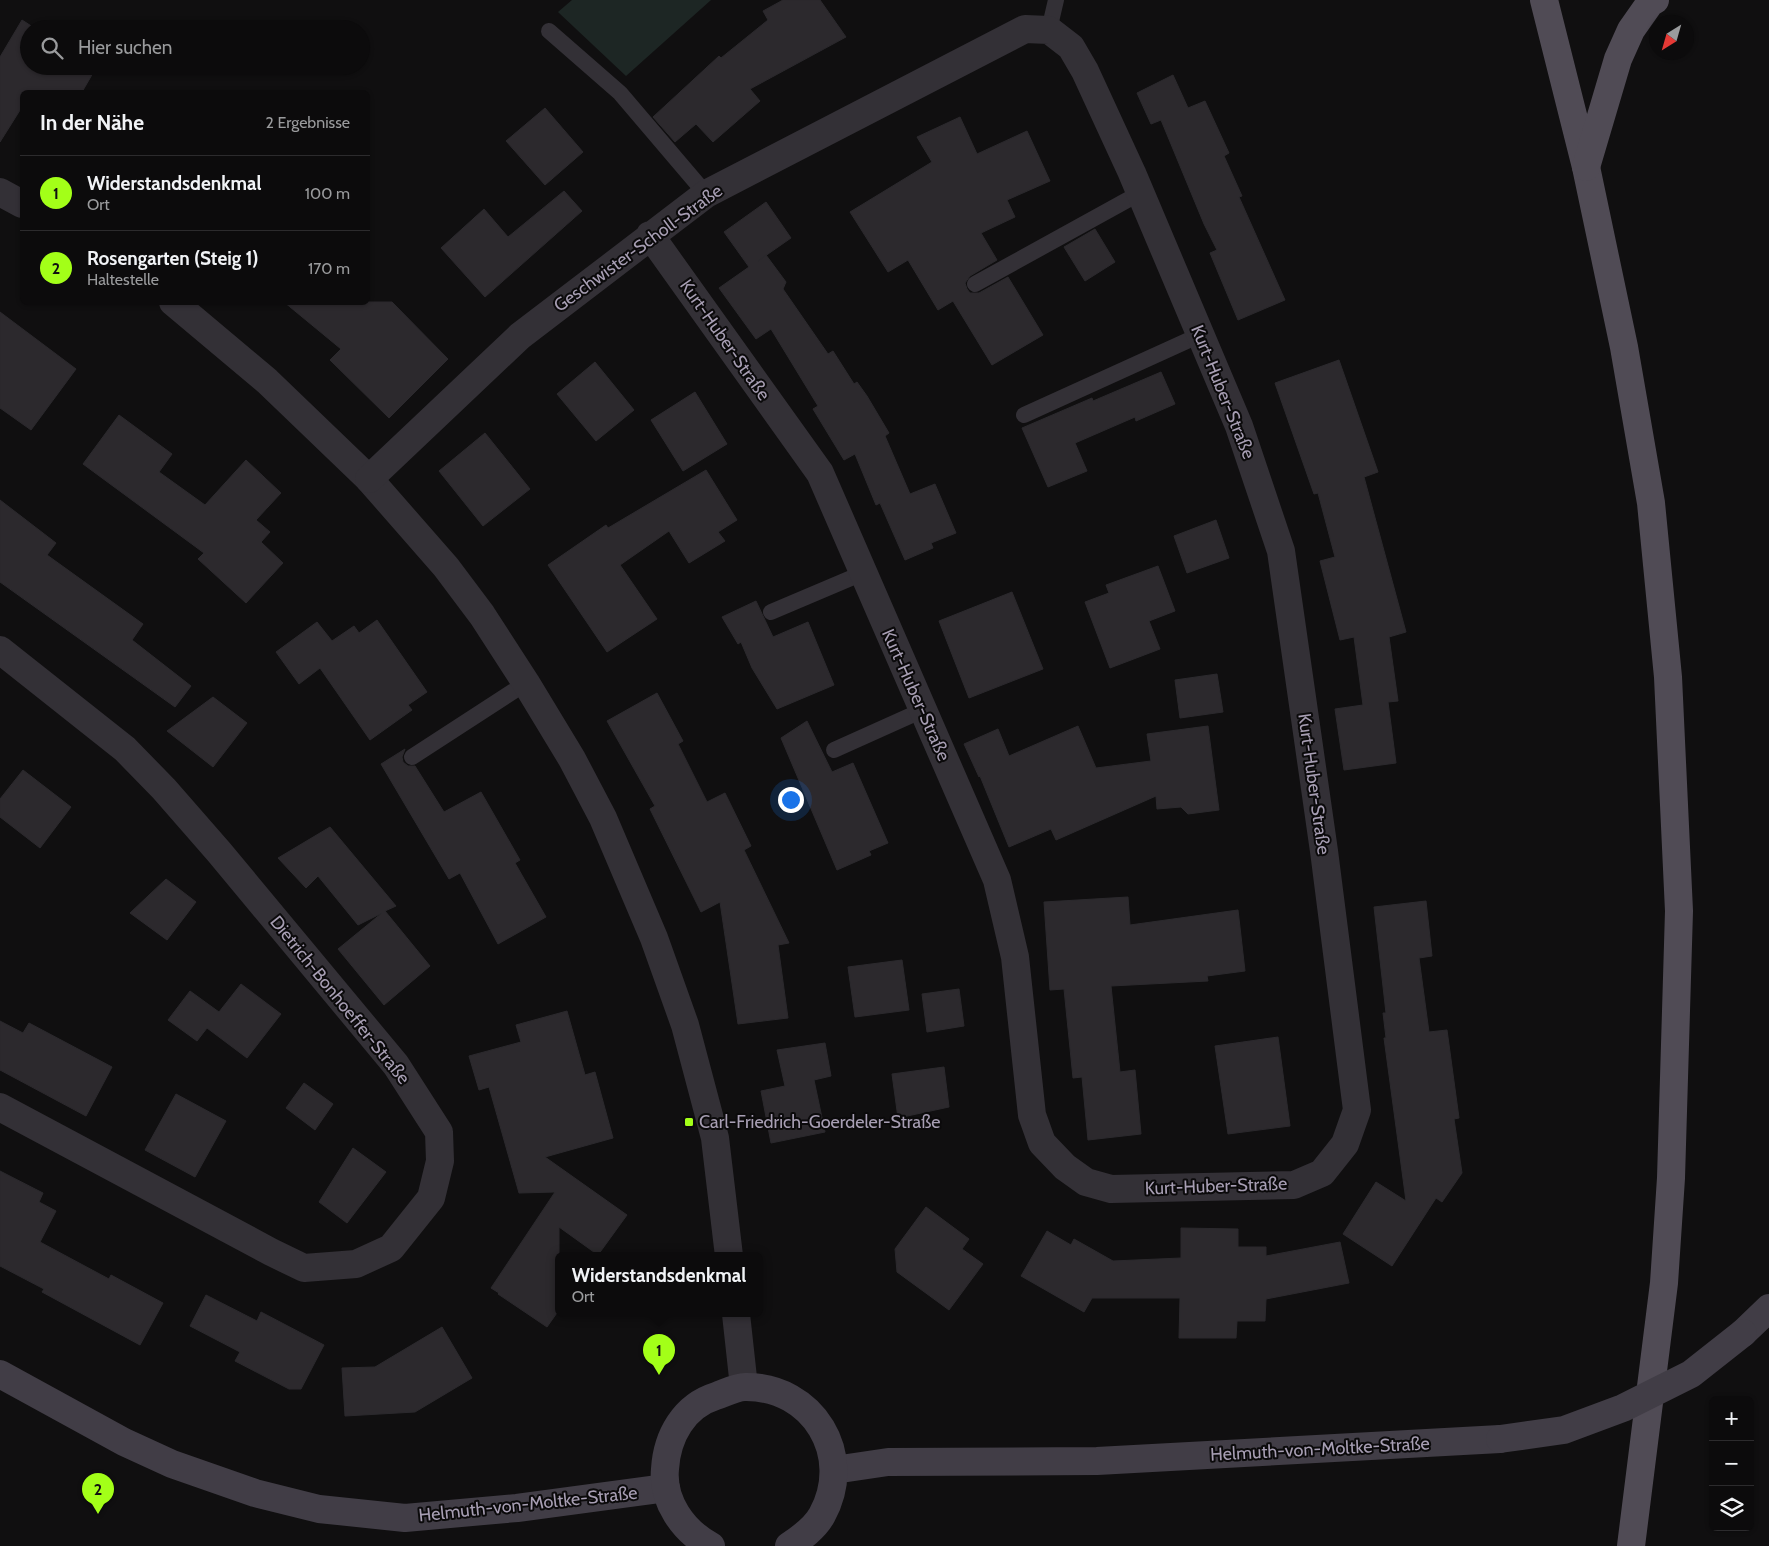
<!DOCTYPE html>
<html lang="de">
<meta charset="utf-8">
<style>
body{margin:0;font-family:Cabin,sans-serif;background:#151415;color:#f1f3f6}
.controls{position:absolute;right:15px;bottom:15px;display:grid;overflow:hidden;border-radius:8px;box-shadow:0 1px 4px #0004}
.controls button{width:45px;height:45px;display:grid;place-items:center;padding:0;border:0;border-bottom:1px solid #2c2b2d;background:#0c0b0c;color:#f1f3f6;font:25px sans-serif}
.compass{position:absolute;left:1649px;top:15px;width:45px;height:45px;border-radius:50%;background:#0c0b0c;box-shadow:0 1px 4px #0004;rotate:217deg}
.you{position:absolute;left:790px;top:799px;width:18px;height:18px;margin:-12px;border:4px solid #fff;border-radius:50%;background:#1a73e8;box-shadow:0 0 0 8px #1a73e833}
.badge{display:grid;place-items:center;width:32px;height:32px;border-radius:50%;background:#a3ff18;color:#111;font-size:16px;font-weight:700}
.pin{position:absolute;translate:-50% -41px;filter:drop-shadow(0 1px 2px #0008)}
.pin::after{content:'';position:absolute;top:26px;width:18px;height:15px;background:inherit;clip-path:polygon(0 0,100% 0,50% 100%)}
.popup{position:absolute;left:555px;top:1252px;width:208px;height:65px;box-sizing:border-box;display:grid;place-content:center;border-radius:8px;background:#0c0b0c;filter:drop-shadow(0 1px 4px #0005);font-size:16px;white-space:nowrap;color:#9a9b9d}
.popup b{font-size:19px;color:#f1f3f6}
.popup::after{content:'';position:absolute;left:50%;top:100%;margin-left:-10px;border:10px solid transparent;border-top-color:#0c0b0c}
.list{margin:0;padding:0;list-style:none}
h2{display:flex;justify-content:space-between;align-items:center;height:65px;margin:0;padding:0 20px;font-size:21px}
h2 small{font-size:16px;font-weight:400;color:#9a9b9d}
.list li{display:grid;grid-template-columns:32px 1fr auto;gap:15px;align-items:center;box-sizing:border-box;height:75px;padding:0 20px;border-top:1px solid #2c2b2d}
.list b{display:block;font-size:19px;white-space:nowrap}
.list p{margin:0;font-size:16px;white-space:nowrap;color:#9a9b9d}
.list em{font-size:16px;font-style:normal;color:#9a9b9d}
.icon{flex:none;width:28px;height:28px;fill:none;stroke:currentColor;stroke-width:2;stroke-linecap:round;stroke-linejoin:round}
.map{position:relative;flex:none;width:1769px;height:1546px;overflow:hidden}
.search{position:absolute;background:#0c0b0c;box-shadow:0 1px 4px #0004;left:20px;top:20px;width:350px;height:55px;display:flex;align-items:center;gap:12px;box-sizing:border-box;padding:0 18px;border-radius:28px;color:#9a9b9d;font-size:19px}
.panel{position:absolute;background:#0c0b0c;box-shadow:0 1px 4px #0004;left:20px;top:90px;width:350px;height:215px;border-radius:8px}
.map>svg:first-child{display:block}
</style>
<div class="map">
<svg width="1769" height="1546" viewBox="0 0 1769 1546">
<rect width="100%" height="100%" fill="#100f10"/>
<path fill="#1d2624" d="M 572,0 L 711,0 L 626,76 L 558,12 Z"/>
<g fill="#2c292d" stroke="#2b292d">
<path d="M 783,0 L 820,0 L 846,37 L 750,89 L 760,101 L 713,142 L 696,124 L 675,142 L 653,117 L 719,56 L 721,58 L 768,20 L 763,11 Z"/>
<path d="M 22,20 L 36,29 L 29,29 L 29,66 L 97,66 L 82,92 L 22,92 L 22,107 L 0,142 L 0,57 Z"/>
<path d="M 1173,75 L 1188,108 L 1205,101 L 1229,153 L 1224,156 L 1242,196 L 1239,197 L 1285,300 L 1238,320 L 1210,253 L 1217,250 L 1204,224 L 1161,120 L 1151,124 L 1137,93 Z"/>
<path d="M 545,108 L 583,152 L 545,185 L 506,141 Z"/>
<path d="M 960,117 L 977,154 L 1027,131 L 1050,181 L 1007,200 L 1015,217 L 981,233 L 997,260 L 970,276 L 965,283 L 967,289 L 970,293 L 979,293 L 1008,277 L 1043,335 L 992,365 L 953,301 L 938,310 L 908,260 L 888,272 L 850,212 L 932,162 L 917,137 Z"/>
<path d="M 564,191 L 582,211 L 485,297 L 441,248 L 484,209 L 508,237 Z"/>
<path d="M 766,202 L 791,238 L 758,261 L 766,255 L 786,282 L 783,289 L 828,354 L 833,351 L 854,384 L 857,382 L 867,396 L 889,433 L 885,436 L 910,494 L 935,484 L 956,533 L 931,543 L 933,548 L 905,560 L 880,503 L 876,505 L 855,454 L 844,460 L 813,409 L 818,406 L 771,329 L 756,339 L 719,288 L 749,267 L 724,232 Z"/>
<path d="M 1095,229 L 1115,262 L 1085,281 L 1064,247 Z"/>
<path d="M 284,302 L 392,302 L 448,359 L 389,418 L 330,360 L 341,349 Z"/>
<path d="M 0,312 L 76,369 L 31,430 L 0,408 Z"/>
<path d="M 1339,360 L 1378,472 L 1364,477 L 1406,632 L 1389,637 L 1398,701 L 1388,702 L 1396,763 L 1344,770 L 1335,709 L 1363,705 L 1354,637 L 1340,640 L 1320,561 L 1335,557 L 1318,493 L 1314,494 L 1275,383 Z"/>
<path d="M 595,362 L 634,410 L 596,441 L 557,394 Z"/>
<path d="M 1161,372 L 1175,404 L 1136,421 L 1135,417 L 1075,443 L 1087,471 L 1048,487 L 1022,428 L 1092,398 L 1093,401 Z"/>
<path d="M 695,392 L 727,444 L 683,471 L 651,420 Z"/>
<path d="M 119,415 L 172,454 L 159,472 L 205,505 L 246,460 L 281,493 L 256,520 L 270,532 L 261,542 L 283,563 L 246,603 L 198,559 L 204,553 L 83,464 Z"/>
<path d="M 485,433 L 530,489 L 483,526 L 439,471 Z"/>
<path d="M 706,470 L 737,520 L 718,532 L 725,541 L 689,563 L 669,531 L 620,565 L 657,619 L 607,652 L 548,565 L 606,525 L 608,528 Z"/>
<path d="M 0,500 L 56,543 L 47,555 L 143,624 L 132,640 L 191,686 L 175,707 L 0,582 Z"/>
<path d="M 1216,520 L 1229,558 L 1187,573 L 1174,536 Z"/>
<path d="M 1158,566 L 1175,611 L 1149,621 L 1160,649 L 1110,668 L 1085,602 L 1109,593 L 1106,585 Z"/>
<path d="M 1012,592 L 1043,669 L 969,698 L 939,621 Z"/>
<path d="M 756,601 L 773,637 L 808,622 L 834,685 L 777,709 L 752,668 L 741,642 L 738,644 L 722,617 Z"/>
<path d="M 377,620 L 427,692 L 408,705 L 412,710 L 370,740 L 320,668 L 299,684 L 276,652 L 317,622 L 332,641 L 354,626 L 359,633 Z"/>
<path d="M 1217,674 L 1223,712 L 1180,718 L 1175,680 Z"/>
<path d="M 657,693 L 683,741 L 678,744 L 707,802 L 725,793 L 751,846 L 744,850 L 789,943 L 778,945 L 788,1018 L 738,1024 L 720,902 L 701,912 L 650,809 L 655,806 L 607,721 Z"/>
<path d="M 213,697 L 247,723 L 213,767 L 167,731 Z"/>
<path d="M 807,721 L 832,772 L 853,763 L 888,843 L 869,851 L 871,855 L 837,870 L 781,738 Z"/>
<path d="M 1078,726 L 1096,768 L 1151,761 L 1147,734 L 1208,726 L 1219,810 L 1188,814 L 1181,807 L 1157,809 L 1156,796 L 1056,840 L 1051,829 L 1009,847 L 980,776 L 979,777 L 964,744 L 998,729 L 1009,756 Z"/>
<path d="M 405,749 L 402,757 L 403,762 L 408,766 L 415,766 L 444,812 L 481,792 L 520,860 L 515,863 L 546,917 L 498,944 L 460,873 L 449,879 L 381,764 Z"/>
<path d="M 23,770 L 71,807 L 40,848 L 0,817 L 0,799 Z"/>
<path d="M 330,827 L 396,906 L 385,911 L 430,966 L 384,1005 L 338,949 L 382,913 L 358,925 L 318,876 L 306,888 L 278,858 Z"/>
<path d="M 166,879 L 196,902 L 167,940 L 130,913 Z"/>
<path d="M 1128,897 L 1130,925 L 1238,910 L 1245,971 L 1207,976 L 1208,981 L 1111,986 L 1120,1072 L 1135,1070 L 1141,1134 L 1088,1140 L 1082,1077 L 1073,1078 L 1064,989 L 1050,990 L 1044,902 Z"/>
<path d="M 1426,901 L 1432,956 L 1419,958 L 1429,1032 L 1447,1030 L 1459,1118 L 1454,1119 L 1462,1173 L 1442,1202 L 1436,1198 L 1392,1266 L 1343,1234 L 1376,1182 L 1406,1201 L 1384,1038 L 1386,1038 L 1383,1013 L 1386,1013 L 1374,907 Z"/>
<path d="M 902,960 L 909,1010 L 855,1017 L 848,967 Z"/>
<path d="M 241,984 L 281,1014 L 247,1058 L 207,1028 L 197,1041 L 168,1020 L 190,991 L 219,1012 Z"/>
<path d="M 959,989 L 964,1026 L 927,1032 L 922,994 Z"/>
<path d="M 567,1011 L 585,1075 L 595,1072 L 613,1138 L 545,1157 L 627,1215 L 598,1255 L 559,1227 L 559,1310 L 547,1327 L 498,1294 L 499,1293 L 491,1288 L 555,1192 L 519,1193 L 489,1087 L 479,1090 L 469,1056 L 521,1042 L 516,1025 Z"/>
<path d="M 0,1021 L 23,1033 L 29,1023 L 112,1067 L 86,1116 L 0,1070 Z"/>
<path d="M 1278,1037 L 1290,1126 L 1228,1134 L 1215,1046 Z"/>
<path d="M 825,1043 L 831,1076 L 814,1080 L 825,1132 L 771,1143 L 761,1091 L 785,1086 L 777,1050 Z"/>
<path d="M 944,1067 L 949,1107 L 898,1118 L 892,1074 Z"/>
<path d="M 304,1083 L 333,1104 L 315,1130 L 286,1108 Z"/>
<path d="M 176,1094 L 226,1121 L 195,1177 L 145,1150 Z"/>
<path d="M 353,1148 L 386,1172 L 347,1223 L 319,1202 Z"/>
<path d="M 0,1171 L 43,1193 L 39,1202 L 56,1211 L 40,1242 L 109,1279 L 111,1275 L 163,1303 L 140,1345 L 42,1292 L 44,1289 L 0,1266 Z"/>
<path d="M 926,1207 L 969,1239 L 962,1249 L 983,1264 L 949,1310 L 897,1272 L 895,1249 Z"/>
<path d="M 1181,1228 L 1238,1229 L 1238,1247 L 1266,1247 L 1266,1256 L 1340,1242 L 1349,1283 L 1266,1299 L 1265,1321 L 1237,1321 L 1236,1338 L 1179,1338 L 1180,1298 L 1092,1298 L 1084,1312 L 1021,1276 L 1047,1231 L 1071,1245 L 1074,1239 L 1113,1261 L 1181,1258 Z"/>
<path d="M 206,1295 L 257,1321 L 261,1312 L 324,1345 L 301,1389 L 289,1389 L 235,1361 L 240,1352 L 190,1326 Z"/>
<path d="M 442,1327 L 472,1378 L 415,1412 L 345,1416 L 342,1368 L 375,1367 Z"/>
</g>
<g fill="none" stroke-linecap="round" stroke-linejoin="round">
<g stroke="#333036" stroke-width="16">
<path d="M 1049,30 L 1056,0"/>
<path d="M 549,31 L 620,93 L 706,194"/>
<path d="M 975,284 L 1140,193"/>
<path d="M 1024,415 L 1200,335"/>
<path d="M 771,612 L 863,573"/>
<path d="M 834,750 L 923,710"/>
<path d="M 412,757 L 526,683"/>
</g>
<g stroke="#333036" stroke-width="28">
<path d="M 0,192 L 22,204"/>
<path d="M 173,302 L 267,381 L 369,479 L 446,567 L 482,615 L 526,683 L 572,759 L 603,818 L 654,938 L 685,1025 L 715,1138 L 729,1256"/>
<path d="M 369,479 L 520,336 L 706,194 L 1025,29 L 1049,30 L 1071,47 L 1085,71 L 1132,173 L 1239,426 L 1281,551 L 1324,851 L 1357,1110 L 1345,1144 L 1322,1173 L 1294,1185 L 1111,1189 L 1086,1182 L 1065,1167 L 1042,1143 L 1032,1115 L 1015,957 L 997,880 L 820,473 L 650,235"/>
<path d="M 0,650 L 125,749 L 164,789 L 219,852 L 396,1065 L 439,1132 L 440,1161 L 431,1198 L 391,1248 L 356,1264 L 304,1268 L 271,1252 L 0,1107"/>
<path d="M 736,1314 L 744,1387"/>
</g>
<g stroke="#413d46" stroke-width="28">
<path d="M 1743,1333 L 1769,1308"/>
<path d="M 0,1374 L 124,1442 L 172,1464 L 255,1493 L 319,1509 L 405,1518 L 517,1508 L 666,1488"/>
<path d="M 834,1470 L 888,1462 L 1097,1461 L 1500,1439"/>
<path d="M 711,1546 C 683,1531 662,1501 665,1469 C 667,1436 684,1406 716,1396 C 725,1393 736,1387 745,1387 C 813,1386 855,1455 822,1515 C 815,1528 801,1538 789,1546"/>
</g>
<g stroke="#504b55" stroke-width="28">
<path d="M 1544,0 L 1586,167 L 1624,347 L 1651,503 L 1668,677 L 1679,911 L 1671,1178 L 1664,1283 L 1631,1546"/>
<path d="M 1586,167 L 1618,59 L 1631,30 L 1650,3 L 1655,0"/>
</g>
<path stroke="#413d46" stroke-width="28" d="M 1500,1439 L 1564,1430 L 1623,1408 L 1691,1374 L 1743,1333"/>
</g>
<rect fill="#a3ff18" stroke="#0b0a0b" stroke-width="2" x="684" y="1117" width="10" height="10" rx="2.5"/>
<g text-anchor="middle" stroke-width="4" stroke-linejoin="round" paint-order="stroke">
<g font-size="18" fill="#a79eb3" stroke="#0b0a0b">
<text transform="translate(638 248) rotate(-36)" y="6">Geschwister-Scholl-Straße</text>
<text transform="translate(725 340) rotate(55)" y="6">Kurt-Huber-Straße</text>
<text transform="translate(1223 392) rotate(68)" y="6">Kurt-Huber-Straße</text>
<text transform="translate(916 695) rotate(66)" y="6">Kurt-Huber-Straße</text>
<text transform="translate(1314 784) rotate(82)" y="6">Kurt-Huber-Straße</text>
<text transform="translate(340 1000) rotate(51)" y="6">Dietrich-Bonhoeffer-Straße</text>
<text transform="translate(1216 1186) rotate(-2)" y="6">Kurt-Huber-Straße</text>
<text transform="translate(1320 1449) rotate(-3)" y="6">Helmuth-von-Moltke-Straße</text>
<text transform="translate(528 1504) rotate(-6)" y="6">Helmuth-von-Moltke-Straße</text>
</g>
<g font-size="18" fill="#a79eb3" stroke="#0b0a0b" text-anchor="start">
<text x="699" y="1128">Carl-Friedrich-Goerdeler-Straße</text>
</g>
</g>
</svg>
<div class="controls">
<button>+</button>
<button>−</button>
<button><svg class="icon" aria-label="layers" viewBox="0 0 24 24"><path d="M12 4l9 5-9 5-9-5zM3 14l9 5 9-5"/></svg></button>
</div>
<svg class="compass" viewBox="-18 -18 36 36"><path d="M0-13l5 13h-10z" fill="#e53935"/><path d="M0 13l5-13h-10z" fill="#9a9b9d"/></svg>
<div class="you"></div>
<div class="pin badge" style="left:659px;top:1375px">1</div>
<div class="popup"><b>Widerstandsdenkmal</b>Ort</div>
<div class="pin badge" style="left:98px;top:1514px">2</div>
<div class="search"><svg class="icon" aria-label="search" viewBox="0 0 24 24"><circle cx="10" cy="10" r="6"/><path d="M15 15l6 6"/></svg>Hier suchen</div>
<section class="panel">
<h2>In der Nähe<small>2 Ergebnisse</small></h2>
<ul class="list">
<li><span class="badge">1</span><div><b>Widerstandsdenkmal</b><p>Ort</p></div><em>100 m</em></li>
<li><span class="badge">2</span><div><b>Rosengarten (Steig 1)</b><p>Haltestelle</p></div><em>170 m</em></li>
</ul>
</section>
</div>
